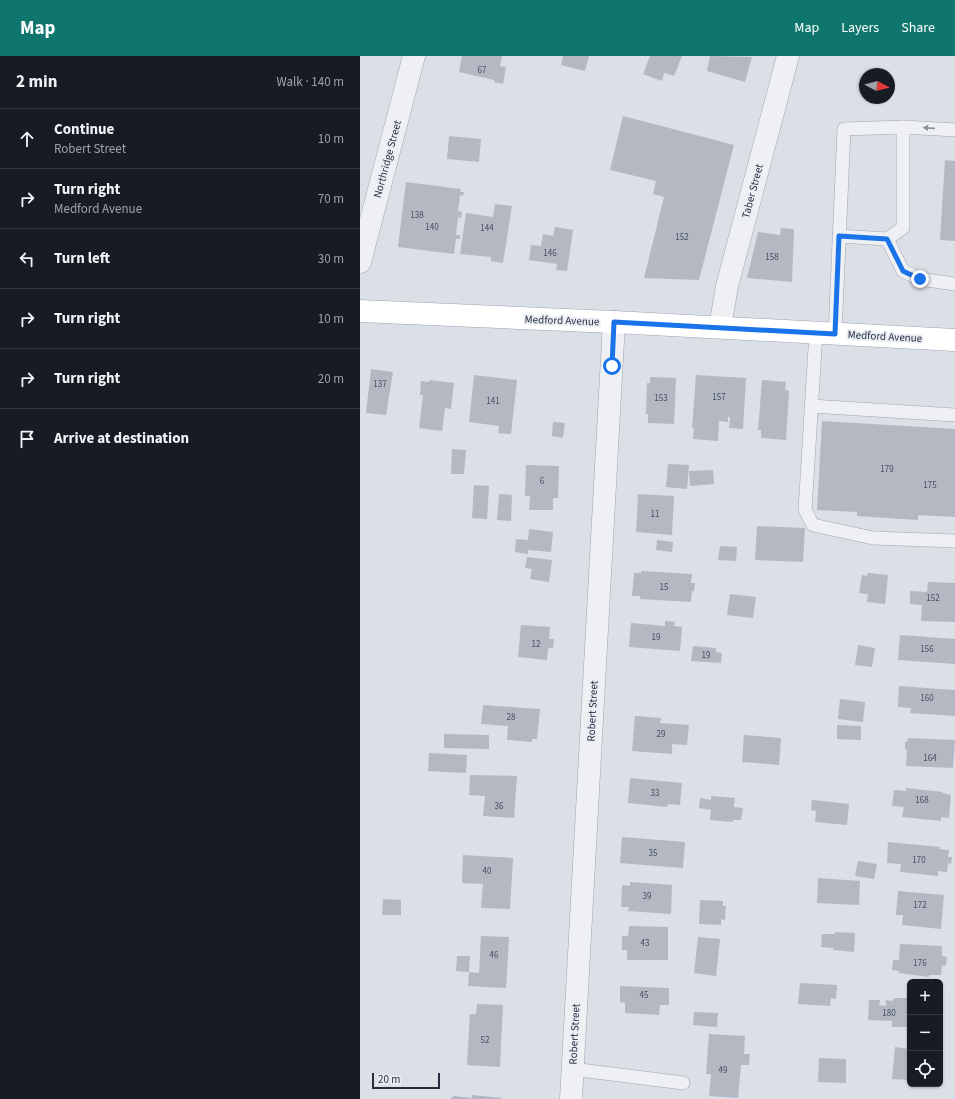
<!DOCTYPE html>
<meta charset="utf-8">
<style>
body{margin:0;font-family:"Source Sans 3",sans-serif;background:#242831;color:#f1f3f6}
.controls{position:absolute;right:12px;bottom:12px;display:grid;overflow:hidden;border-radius:6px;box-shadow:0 1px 3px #0004}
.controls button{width:36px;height:36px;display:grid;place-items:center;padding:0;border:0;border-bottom:1px solid #363941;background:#171b24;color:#f1f3f6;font:20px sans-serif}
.compass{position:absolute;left:499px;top:12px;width:36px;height:36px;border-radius:50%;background:#171b24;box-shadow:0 1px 3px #0004;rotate:97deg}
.scale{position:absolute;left:12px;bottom:10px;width:68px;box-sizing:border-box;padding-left:4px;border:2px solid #252d3c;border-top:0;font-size:11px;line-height:14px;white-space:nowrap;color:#252d3c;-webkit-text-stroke:3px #eaeef4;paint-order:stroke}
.stop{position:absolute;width:12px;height:12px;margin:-9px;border:3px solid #1a73e8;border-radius:50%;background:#fff}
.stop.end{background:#1a73e8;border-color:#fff;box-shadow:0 1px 4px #0008}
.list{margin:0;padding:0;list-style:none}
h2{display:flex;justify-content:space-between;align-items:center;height:52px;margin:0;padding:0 16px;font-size:17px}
h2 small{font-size:13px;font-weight:400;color:#9ea1a6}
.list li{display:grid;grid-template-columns:26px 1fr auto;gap:12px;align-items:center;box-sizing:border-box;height:60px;padding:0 16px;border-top:1px solid #363941}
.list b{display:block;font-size:15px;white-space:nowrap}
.list p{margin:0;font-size:13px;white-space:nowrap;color:#9ea1a6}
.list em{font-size:13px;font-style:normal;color:#9ea1a6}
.icon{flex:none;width:22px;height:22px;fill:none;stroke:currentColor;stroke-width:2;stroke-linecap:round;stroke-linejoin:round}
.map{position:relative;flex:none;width:595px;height:1043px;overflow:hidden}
header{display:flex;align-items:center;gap:24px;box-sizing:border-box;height:56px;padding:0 20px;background:#0f766e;color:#fff}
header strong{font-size:19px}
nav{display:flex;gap:22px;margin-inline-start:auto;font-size:14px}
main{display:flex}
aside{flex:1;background:#171b24}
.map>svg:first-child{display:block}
</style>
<header>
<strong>Map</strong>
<nav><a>Map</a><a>Layers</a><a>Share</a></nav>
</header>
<main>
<aside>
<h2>2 min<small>Walk · 140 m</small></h2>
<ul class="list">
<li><svg class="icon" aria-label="ahead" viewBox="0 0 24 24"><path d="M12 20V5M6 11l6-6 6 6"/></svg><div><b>Continue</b><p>Robert Street</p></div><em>10 m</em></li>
<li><svg class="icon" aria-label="right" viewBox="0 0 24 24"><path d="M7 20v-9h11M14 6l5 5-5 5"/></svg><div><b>Turn right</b><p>Medford Avenue</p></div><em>70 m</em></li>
<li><svg class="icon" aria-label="left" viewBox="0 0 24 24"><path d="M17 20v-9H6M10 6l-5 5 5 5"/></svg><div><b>Turn left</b></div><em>30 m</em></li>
<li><svg class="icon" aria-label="right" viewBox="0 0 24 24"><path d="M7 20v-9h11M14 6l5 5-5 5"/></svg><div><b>Turn right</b></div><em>10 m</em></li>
<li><svg class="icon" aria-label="right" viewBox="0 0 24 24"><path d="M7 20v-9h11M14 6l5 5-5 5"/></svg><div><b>Turn right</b></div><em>20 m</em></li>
<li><svg class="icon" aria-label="arrive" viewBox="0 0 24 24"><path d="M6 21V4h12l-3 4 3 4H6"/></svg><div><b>Arrive at destination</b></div></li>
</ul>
</aside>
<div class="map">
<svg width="595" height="1043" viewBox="0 0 595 1043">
<rect width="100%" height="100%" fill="#dbdfe6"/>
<g fill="#b3b8c3">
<path d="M 102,0 L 142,0 L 140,10 L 146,11 L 143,28 L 134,26 L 134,24 L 99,16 Z"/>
<path d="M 203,0 L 229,0 L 225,15 L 201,9 Z"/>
<path d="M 290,0 L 322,0 L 314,20 L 304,17 L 302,25 L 283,18 Z"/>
<path d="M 350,0 L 392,1 L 385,26 L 347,15 Z"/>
<path d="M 263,60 L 374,89 L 339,224 L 284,222 L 304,141 L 293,138 L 296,125 L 250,114 Z"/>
<path d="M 89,80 L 121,83 L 119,106 L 87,103 Z"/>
<path d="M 585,104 L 595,105 L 595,185 L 580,184 Z"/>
<path d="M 46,126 L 101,133 L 100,136 L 104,136 L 103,140 L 100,139 L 98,155 L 102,156 L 101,162 L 98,161 L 96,179 L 100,179 L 100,183 L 96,183 L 94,198 L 38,191 Z"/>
<path d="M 135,148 L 152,150 L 143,207 L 131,205 L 131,201 L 100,198 L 106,157 L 133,161 Z"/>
<path d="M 195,171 L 213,174 L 207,215 L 196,214 L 197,208 L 169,204 L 171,189 L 181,190 L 183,178 L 193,180 Z"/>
<path d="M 421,172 L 434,173 L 432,226 L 387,222 L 398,176 L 420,179 Z"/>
<path d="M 11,313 L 33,316 L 26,359 L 6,357 Z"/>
<path d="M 114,319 L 157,324 L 151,378 L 138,377 L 139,370 L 109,366 Z"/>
<path d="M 336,319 L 386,322 L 383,373 L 369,372 L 370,361 L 368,361 L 368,366 L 359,365 L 358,385 L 333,383 L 334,372 L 332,372 Z"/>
<path d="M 290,321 L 316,322 L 314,368 L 288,367 L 288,358 L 286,358 L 287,327 L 290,327 Z"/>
<path d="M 69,324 L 94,327 L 91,353 L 85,352 L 82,375 L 59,372 L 63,339 L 60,339 L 61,325 L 69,326 Z"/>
<path d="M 402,324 L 426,326 L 425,334 L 429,335 L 426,384 L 401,382 L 401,374 L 398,374 Z"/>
<path d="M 462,365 L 595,373 L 595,461 L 558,459 L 558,464 L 497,460 L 497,456 L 457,454 Z"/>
<path d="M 193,366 L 205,367 L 203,382 L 192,380 Z"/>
<path d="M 92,393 L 106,394 L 104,418 L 91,418 Z"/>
<path d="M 308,408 L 329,409 L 327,433 L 306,431 Z"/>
<path d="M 166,409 L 199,410 L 198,442 L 193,442 L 193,454 L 169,454 L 170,440 L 165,440 Z"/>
<path d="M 353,414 L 354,428 L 330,430 L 329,415 Z"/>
<path d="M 114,429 L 129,430 L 127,463 L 112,462 Z"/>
<path d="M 139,438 L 152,439 L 151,465 L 137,464 Z"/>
<path d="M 278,438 L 314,440 L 312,479 L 276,476 Z"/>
<path d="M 397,470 L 445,472 L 443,506 L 395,504 Z"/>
<path d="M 169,473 L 193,476 L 191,496 L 168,494 L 168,498 L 155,496 L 156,483 L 168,484 Z"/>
<path d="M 297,484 L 313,486 L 312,496 L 296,494 Z"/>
<path d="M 360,490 L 377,491 L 376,505 L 358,504 Z"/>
<path d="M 167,501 L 192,504 L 189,526 L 170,523 L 172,513 L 165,512 Z"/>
<path d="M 281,515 L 332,518 L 331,527 L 335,527 L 334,535 L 332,535 L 331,546 L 280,543 L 280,540 L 272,540 L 274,517 L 281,517 Z"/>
<path d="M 508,517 L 528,519 L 525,548 L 507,546 L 508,538 L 499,537 L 502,519 L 507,520 Z"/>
<path d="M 568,526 L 595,527 L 595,566 L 561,565 L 562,549 L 550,548 L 550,535 L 567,536 Z"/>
<path d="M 370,538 L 396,541 L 393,562 L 367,559 Z"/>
<path d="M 305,565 L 315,566 L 314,570 L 322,571 L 320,595 L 269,591 L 271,567 L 305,570 Z"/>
<path d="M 161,569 L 190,571 L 189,583 L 194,583 L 193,592 L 188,592 L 187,604 L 158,601 Z"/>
<path d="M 540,579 L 595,583 L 595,608 L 538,604 Z"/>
<path d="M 498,589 L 515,592 L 512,611 L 495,609 Z"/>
<path d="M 333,590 L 356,592 L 356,596 L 362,597 L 361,607 L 331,605 Z"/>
<path d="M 539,630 L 595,634 L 595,660 L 550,657 L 551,652 L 538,651 Z"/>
<path d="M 480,643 L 505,646 L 503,666 L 478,663 Z"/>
<path d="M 123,649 L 180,653 L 177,683 L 172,683 L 172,686 L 147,684 L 148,670 L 121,668 Z"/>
<path d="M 275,660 L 301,662 L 300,667 L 329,669 L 327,689 L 312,688 L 312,698 L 272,695 Z"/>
<path d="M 477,669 L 501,670 L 501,684 L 477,683 Z"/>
<path d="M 84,678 L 129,679 L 129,693 L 84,692 Z"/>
<path d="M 384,679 L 421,682 L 419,709 L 382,706 Z"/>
<path d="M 548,682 L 595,684 L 593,712 L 546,710 L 547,694 L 545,694 L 545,686 L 547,686 Z"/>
<path d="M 69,697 L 107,699 L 106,717 L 68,715 Z"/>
<path d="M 110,719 L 157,720 L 154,762 L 123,760 L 125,740 L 109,739 Z"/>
<path d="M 270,722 L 322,727 L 320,749 L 308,748 L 307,751 L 268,747 Z"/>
<path d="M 546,732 L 583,736 L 582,737 L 591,739 L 589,762 L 581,761 L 581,765 L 542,761 L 544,751 L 532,750 L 534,734 L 546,735 Z"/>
<path d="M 351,740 L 375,742 L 374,751 L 383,752 L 381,764 L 373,764 L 373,766 L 350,764 L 351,754 L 339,752 L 340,742 L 351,744 Z"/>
<path d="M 452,744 L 489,748 L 487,769 L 455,766 L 456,755 L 451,754 Z"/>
<path d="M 262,781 L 325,786 L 323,812 L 260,807 Z"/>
<path d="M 528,786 L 580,791 L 579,793 L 589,794 L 588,801 L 592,801 L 591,808 L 588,807 L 587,816 L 578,815 L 578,820 L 540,816 L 541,808 L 527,807 Z"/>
<path d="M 103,799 L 153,802 L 150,853 L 121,852 L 123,828 L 102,827 Z"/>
<path d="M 498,805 L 517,808 L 514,823 L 495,820 Z"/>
<path d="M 458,822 L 500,825 L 499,849 L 457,847 Z"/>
<path d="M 270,826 L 312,829 L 311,858 L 268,855 L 269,851 L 261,851 L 262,829 L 270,830 Z"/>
<path d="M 538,835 L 584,839 L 581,873 L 542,869 L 543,859 L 536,859 Z"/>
<path d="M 23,843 L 41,844 L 41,859 L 22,859 Z"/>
<path d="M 340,844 L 363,845 L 363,850 L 366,850 L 365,864 L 361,863 L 361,869 L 339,868 Z"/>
<path d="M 269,870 L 308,871 L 308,904 L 267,904 L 267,894 L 262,894 L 262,880 L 268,880 Z"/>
<path d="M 475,876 L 495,877 L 494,896 L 473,894 L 473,892 L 461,891 L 462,878 L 475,878 Z"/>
<path d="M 121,880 L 149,881 L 146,932 L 108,930 L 109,916 L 119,917 Z"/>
<path d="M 338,881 L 360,883 L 356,920 L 334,917 Z"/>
<path d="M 540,888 L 582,890 L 582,900 L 587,901 L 586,909 L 582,910 L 581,919 L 569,919 L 569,921 L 539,917 L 539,915 L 532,914 L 533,904 L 539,904 Z"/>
<path d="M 97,900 L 110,900 L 109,916 L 96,915 Z"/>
<path d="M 440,927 L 477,929 L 476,943 L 471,942 L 470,950 L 438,948 Z"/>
<path d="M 260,930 L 309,932 L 309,949 L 300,949 L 299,959 L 265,957 L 265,947 L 260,946 Z"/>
<path d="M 535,942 L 550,942 L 550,971 L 532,971 L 532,965 L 508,964 L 509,944 L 520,944 L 519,949 L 526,950 L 526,944 L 532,945 Z"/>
<path d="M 117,948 L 143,949 L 140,1011 L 107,1009 L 110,958 L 116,958 Z"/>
<path d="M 334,956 L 358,957 L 357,971 L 333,969 Z"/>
<path d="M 349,978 L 385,980 L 384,998 L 390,998 L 389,1009 L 381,1009 L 378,1042 L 349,1040 L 351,1018 L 346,1018 Z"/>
<path d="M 535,991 L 550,993 L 550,1024 L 532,1023 Z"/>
<path d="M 459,1002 L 486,1003 L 486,1027 L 458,1026 Z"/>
<path d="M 112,1039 L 142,1042 L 142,1043 L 112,1043 Z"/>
<path d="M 94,1040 L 112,1042 L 111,1043 L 90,1043 Z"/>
</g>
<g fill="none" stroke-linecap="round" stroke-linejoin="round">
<g stroke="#a1a6b0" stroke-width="14">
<g id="lane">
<path d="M 479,180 L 527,183 L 543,172 L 543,71"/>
<path d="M 527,183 L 543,215 L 560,223 L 595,228"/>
<path d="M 456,276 L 445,454 L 453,469 L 513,482 L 595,485"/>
<path d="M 475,278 L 484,73 L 543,71 L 595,74"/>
<path d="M 451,350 L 595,359"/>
<path d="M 212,1013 L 323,1027"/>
</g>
</g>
<g stroke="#a1a6b0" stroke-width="23">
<g id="street">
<path d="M 0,206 L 54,0"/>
<path d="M 360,271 L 367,230 L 428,0"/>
<path d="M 211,1043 L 254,266"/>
</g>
</g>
<g stroke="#9ba3b2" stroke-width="23">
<path id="primary" d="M 0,255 L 254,266 L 595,284"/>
</g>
<use href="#lane" stroke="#eef0f4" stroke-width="13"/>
<use href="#street" stroke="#eef0f4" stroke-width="22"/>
<use href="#primary" stroke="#fff" stroke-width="22"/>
</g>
<defs><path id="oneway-solid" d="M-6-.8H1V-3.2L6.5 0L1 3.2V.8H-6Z"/></defs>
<use fill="#8a8e98" href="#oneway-solid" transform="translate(569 72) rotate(-176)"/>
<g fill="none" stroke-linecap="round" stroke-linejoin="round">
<path stroke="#1a73e8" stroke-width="5" d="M 252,310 L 254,266 L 475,278 L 479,180 L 527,183 L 543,215 L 560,223"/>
</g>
<g text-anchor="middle" stroke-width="4" stroke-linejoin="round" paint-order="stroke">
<g font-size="9" fill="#48505e">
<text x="122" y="17">67</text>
<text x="57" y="162">138</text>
<text x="72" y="174">140</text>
<text x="127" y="175">144</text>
<text x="322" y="184">152</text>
<text x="190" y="200">146</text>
<text x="412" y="204">158</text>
<text x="20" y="331">137</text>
<text x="359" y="344">157</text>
<text x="301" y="345">153</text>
<text x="133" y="348">141</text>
<text x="527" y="416">179</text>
<text x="182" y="428">6</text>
<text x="570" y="432">175</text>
<text x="295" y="461">11</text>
<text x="304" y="534">15</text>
<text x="573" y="545">152</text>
<text x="296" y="584">19</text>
<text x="176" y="591">12</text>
<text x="567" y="596">156</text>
<text x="346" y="602">19</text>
<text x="567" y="645">160</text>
<text x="151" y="664">28</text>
<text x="301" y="681">29</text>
<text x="570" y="705">164</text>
<text x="295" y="740">33</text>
<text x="562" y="747">168</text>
<text x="139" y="753">36</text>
<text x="293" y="800">35</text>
<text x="559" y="807">170</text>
<text x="127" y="818">40</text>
<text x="287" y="843">39</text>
<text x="560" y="852">172</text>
<text x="285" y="890">43</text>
<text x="134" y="902">46</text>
<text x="560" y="910">176</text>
<text x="284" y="942">45</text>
<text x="529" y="960">180</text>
<text x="125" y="987">52</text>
<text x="363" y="1017">49</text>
</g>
<g font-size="11" fill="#252d3c" stroke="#eaeef4">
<text transform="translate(27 103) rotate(-75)" y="4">Northridge Street</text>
<text transform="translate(392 135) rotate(-75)" y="4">Taber Street</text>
<text transform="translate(202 264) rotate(2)" y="4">Medford Avenue</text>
<text transform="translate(525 280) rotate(3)" y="4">Medford Avenue</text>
<text transform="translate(232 655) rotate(-87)" y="4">Robert Street</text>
<text transform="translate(214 978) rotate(-87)" y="4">Robert Street</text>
</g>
</g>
</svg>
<div class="controls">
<button>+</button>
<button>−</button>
<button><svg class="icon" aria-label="locate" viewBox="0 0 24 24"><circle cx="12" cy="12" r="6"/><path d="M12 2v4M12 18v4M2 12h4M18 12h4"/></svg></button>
</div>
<svg class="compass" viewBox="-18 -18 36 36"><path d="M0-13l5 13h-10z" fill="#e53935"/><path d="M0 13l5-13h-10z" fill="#9ea1a6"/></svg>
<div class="scale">20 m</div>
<div class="stop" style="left:252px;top:310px"></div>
<div class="stop end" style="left:560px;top:223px"></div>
</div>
</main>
